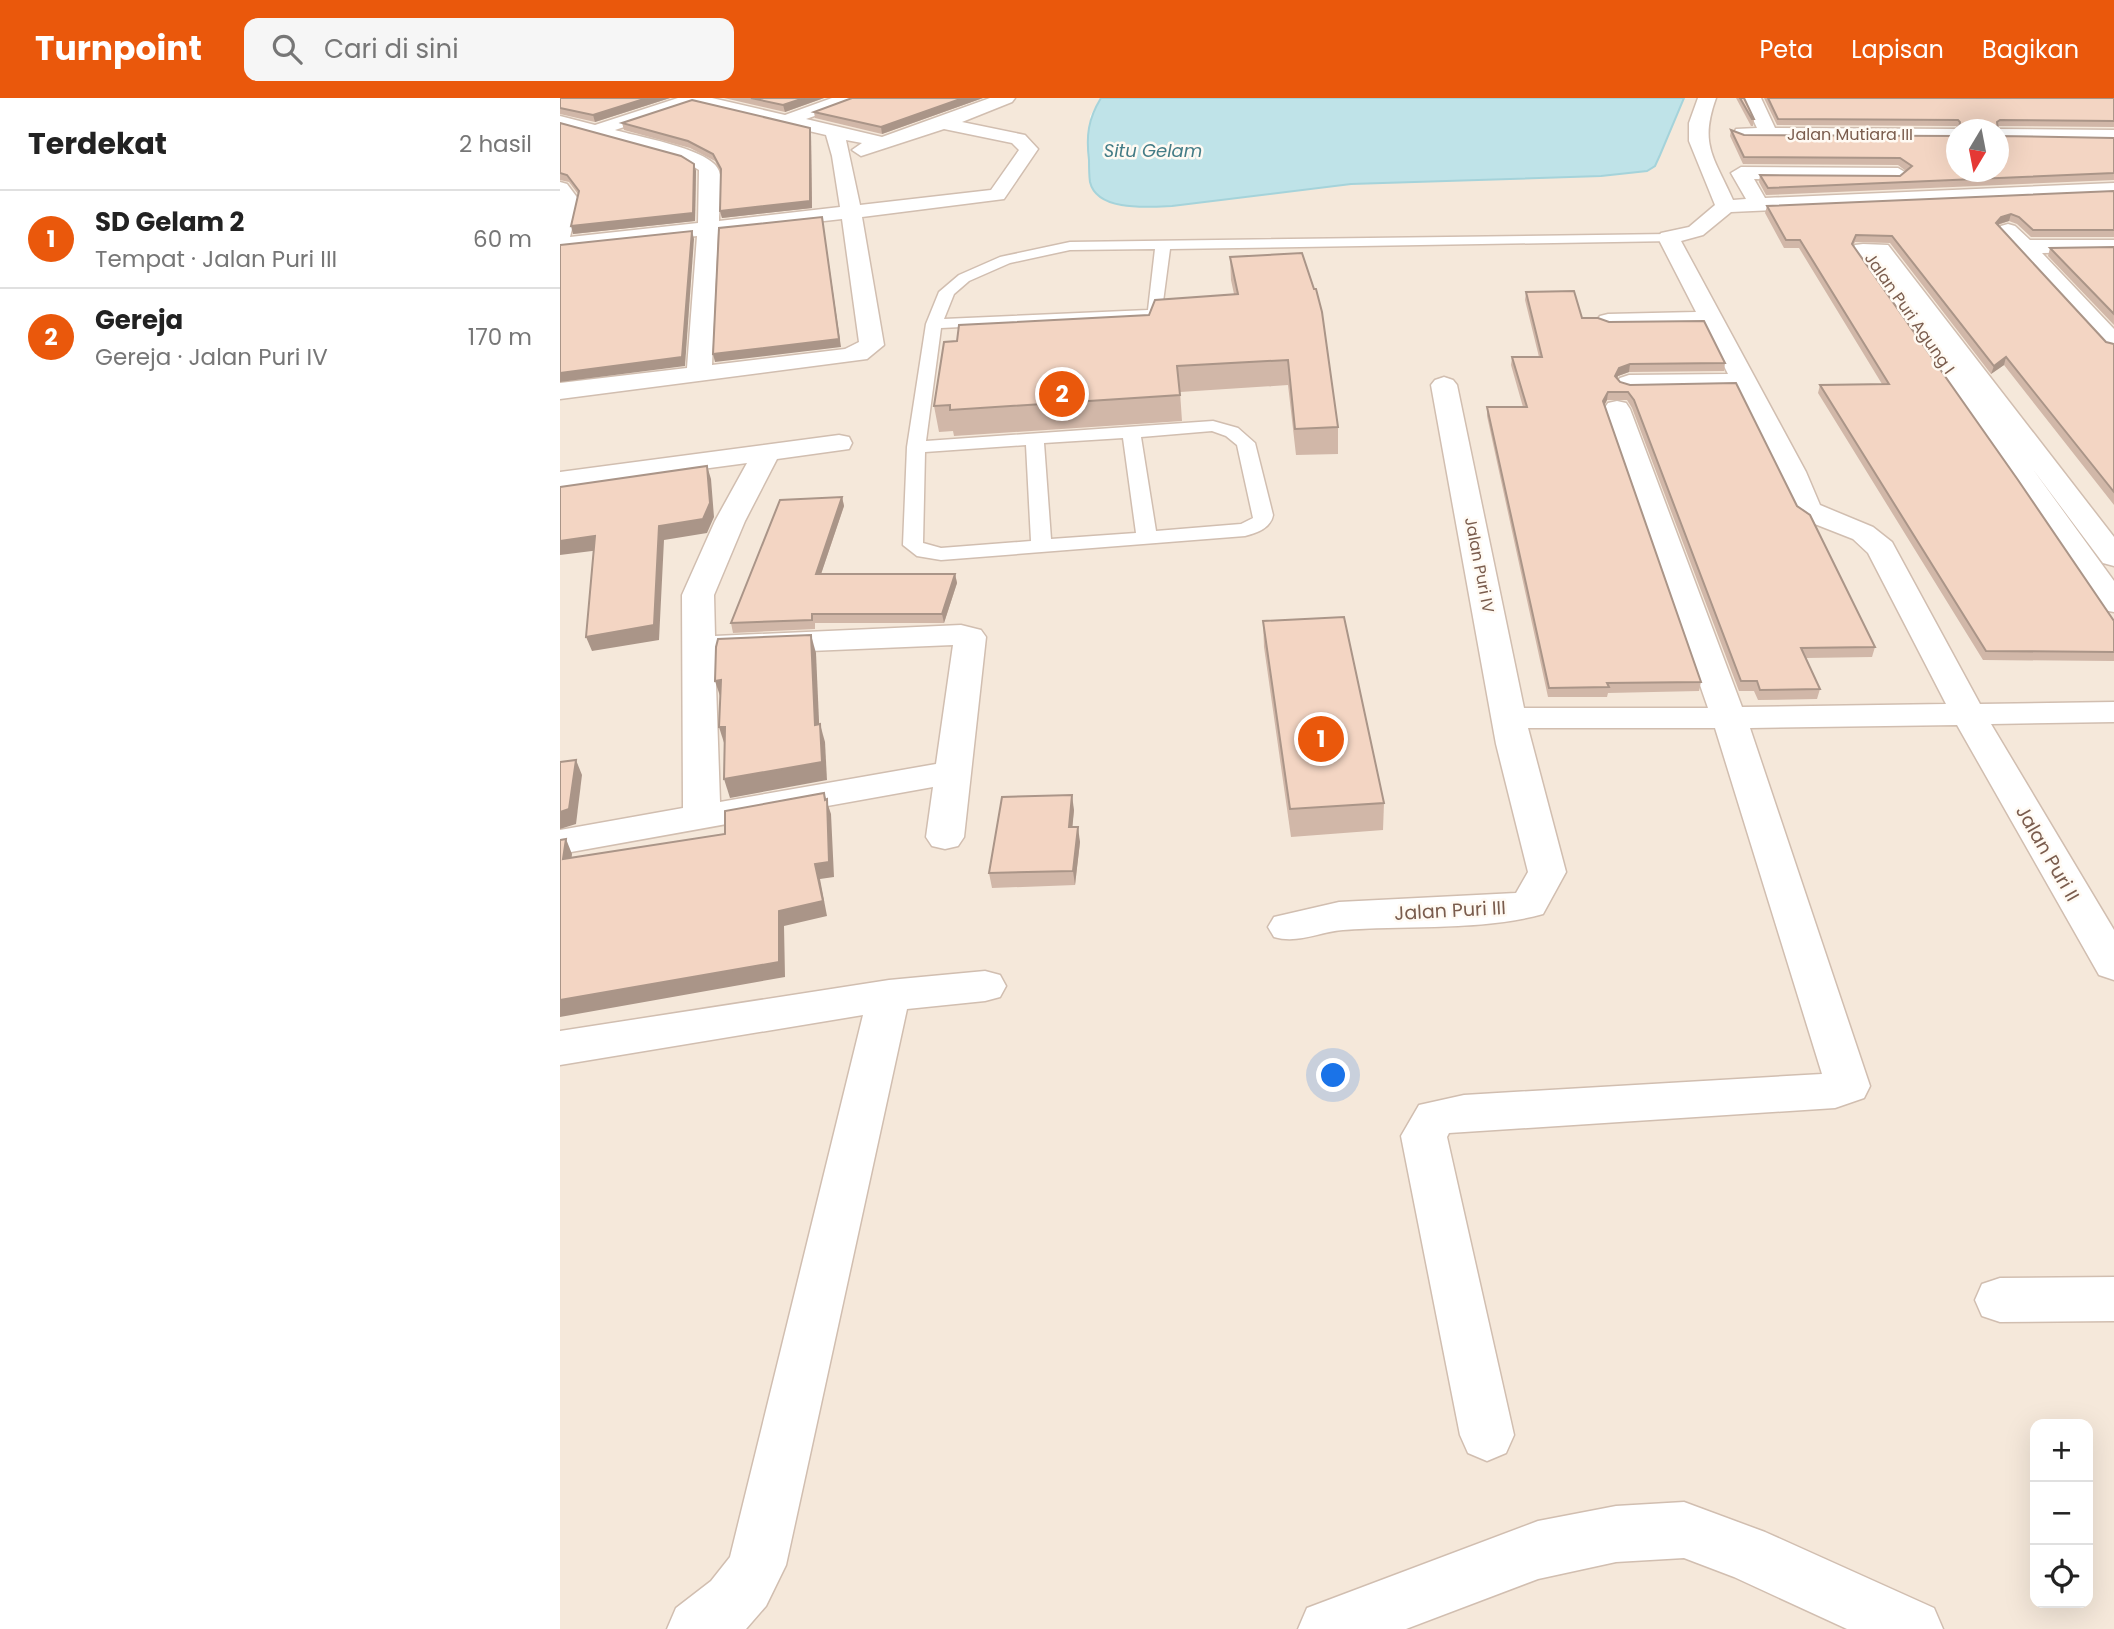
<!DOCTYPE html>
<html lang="id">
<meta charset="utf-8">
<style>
body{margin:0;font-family:Poppins,sans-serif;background:#f6f6f6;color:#222}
.controls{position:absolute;right:21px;bottom:21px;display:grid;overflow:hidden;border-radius:14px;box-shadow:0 7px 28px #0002}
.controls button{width:63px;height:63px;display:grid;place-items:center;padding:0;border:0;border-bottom:2px solid #e0e0e0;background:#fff;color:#222;font:35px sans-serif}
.compass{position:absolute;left:1386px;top:21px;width:63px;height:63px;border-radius:50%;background:#fff;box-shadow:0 7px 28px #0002;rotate:190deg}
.you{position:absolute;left:774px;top:978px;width:24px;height:24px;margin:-18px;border:5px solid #fff;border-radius:50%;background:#1a73e8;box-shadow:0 0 0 10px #1a73e833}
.badge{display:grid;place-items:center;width:46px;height:46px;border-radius:50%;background:#ea580c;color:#fff;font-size:23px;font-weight:700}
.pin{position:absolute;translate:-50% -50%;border:4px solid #fff;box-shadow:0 2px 7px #0006}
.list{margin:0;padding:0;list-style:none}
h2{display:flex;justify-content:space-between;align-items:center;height:91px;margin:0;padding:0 28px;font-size:30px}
h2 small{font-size:23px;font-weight:400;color:#767676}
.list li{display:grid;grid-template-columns:46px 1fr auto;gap:21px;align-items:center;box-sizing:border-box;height:98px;padding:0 28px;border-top:2px solid #e0e0e0}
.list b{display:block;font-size:26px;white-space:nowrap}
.list p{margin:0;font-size:23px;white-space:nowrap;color:#767676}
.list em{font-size:23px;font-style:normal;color:#767676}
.icon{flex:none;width:38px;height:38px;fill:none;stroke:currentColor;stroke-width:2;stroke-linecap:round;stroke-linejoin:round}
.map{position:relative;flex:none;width:1554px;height:1531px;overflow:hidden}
header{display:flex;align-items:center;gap:42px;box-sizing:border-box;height:98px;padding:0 35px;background:#ea580c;color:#fff}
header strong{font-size:33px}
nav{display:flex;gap:38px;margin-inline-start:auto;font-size:24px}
.search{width:490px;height:63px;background:#f6f6f6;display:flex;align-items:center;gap:18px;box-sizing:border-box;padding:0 24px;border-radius:14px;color:#767676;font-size:26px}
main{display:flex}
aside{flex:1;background:#fff}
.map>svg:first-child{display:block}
</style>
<header>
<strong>Turnpoint</strong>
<div class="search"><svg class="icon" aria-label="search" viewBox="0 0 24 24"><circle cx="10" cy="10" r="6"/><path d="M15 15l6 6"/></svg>Cari di sini</div>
<nav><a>Peta</a><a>Lapisan</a><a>Bagikan</a></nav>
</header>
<main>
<aside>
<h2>Terdekat<small>2 hasil</small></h2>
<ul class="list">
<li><span class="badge">1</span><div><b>SD Gelam 2</b><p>Tempat · Jalan Puri III</p></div><em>60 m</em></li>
<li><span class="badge">2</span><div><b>Gereja</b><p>Gereja · Jalan Puri IV</p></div><em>170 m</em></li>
</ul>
</aside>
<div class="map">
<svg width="1554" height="1531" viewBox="0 0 1554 1531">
<rect width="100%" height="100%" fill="#fdf6ec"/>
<path fill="#f5e8da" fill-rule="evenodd" d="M 0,0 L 541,0 L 530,18 L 531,86 L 554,105 L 586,109 L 612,108 L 791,86 L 1041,78 L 1087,73 L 1095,68 L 1100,57 L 1124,0 L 1554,0 L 1554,1531 L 0,1531 ZM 1396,32 L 1438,32 L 1438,74 L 1396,74 ZM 1475,1326 L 1528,1326 L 1528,1505 L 1475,1505 Z"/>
<path fill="#bfe3e8" stroke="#a5d3da" stroke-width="2" d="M 541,0 L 1124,0 L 1100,57 L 1095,68 L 1087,73 L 1041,78 L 791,86 L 612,108 C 589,109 537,114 530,84 C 529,77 529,69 529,62 C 526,38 528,21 541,0 Z"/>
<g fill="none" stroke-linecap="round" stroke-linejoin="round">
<g stroke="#d1beb0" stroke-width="3">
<path id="lane" d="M 1109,136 L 1116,140 L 1114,143 L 610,151 L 601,219 L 381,230 L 366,343 L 653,323 L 678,330 L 695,345 L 713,417 C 711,430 697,435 685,438 L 381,462 L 357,458 L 343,447 L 347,349 L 366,226 L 379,194 L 399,177 L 440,159 L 510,144 ZM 595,151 L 588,212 L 384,221 L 394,196 L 409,183 L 450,165 L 510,152 ZM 652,333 L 666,338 L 677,347 L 693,420 L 681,426 L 596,433 L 581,339 ZM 563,340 L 576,435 L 491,441 L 484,345 ZM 466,347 L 471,443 L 381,450 L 363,445 L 365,354 Z"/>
</g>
<g stroke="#d1beb0" stroke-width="3">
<g id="street">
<path d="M 118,0 L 152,0 L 225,17 L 272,0 L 297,0 L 294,4 L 246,21 L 322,39 L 430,0 L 455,0 L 452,4 L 402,24 L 465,37 L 478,51 L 444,101 L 302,119 L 324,247 L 307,261 L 0,301 L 0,285 L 127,270 L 137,138 L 0,153 L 0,84 L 7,86 L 19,102 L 10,139 L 138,125 L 139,72 L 124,63 L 26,38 L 0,29 L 0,18 L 35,27 ZM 134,6 L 266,37 L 272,58 L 280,109 L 159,123 C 159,108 164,87 159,73 C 152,51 78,39 55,32 ZM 384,31 L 452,45 L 459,52 L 431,92 L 300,107 L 286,42 L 302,45 L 292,52 L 301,58 ZM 282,121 L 299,244 L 285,251 L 152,267 L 158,135 Z"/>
<path d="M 1138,0 L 1156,0 C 1139,47 1154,59 1173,102 L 1186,101 L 1171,75 L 1181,69 L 1338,70 L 1348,76 L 1338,82 L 1194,81 L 1205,100 L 1554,85 L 1554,97 L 1171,114 L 1143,137 L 1121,143 L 1246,374 L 1260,407 L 1313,429 L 1332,444 L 1420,606 L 1554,604 L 1554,624 L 1431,626 L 1554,832 L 1554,882 L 1539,877 L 1397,627 L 1190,630 L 1310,988 L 1304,1000 L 1275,1010 L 889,1035 L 887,1039 L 954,1337 L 946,1355 L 927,1363 L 908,1355 L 900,1337 L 841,1038 L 859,1007 L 904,997 L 1262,976 L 1155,630 L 968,630 L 1006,774 L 983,816 C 923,833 846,827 783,832 C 759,834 738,846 714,839 L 708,829 L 714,819 L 779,804 L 956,795 L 968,774 L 936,646 L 871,287 L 875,282 L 884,279 L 893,282 L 897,287 L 964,610 L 1148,610 L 1044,311 L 1048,305 L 1057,303 L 1066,305 L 1070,311 L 1182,609 L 1386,606 L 1308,455 L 1293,441 L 1242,421 L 1237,416 L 1176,291 L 1069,293 L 1060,290 L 1056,285 L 1060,280 L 1069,277 L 1168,276 L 1144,228 L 1048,230 L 1040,228 L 1036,223 L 1040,218 L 1048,216 L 1136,214 L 1098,140 L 1101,135 L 1129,129 L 1155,107 L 1129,43 L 1129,25 Z"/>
<path d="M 1183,0 L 1201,0 L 1215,30 L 1396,31 L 1396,42 L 1183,41 L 1176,39 L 1174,35 L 1176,31 L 1197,30 Z"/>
<path d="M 1438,31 L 1554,32 L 1554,44 L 1438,43 Z"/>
<path d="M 1448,126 L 1455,128 L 1470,142 L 1554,142 L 1554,154 L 1482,155 L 1554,231 L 1554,252 L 1545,250 L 1441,136 L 1437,132 L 1441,128 Z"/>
<path d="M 1303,146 L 1328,147 L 1554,439 L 1554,468 L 1543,465 L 1472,370 L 1554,483 L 1554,514 L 1543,512 L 1292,152 L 1295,147 Z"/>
<path d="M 279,337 L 289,339 L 292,345 L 289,351 L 217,361 L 185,423 L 154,497 L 155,538 L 401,527 L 421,532 L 426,539 L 404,739 L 398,748 L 385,751 L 372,748 L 366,739 L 373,689 L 0,756 L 0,732 L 123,710 L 122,497 L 155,423 L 187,365 L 0,390 L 0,374 ZM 393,547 L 376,666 L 160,704 L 155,557 Z"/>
<path d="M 425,873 L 440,877 L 446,888 L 440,899 L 425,903 L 347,911 L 226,1467 L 206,1508 L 186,1531 L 107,1531 L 116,1510 L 151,1483 L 170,1459 L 303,917 L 0,967 L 0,933 L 329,882 Z"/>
<path d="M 1554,1179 L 1554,1223 L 1440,1224 L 1422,1218 L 1415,1202 L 1422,1186 L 1440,1180 Z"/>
<path d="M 1124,1404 L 1205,1434 L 1374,1510 L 1383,1531 L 1287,1531 L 1174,1479 L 1124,1460 L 1056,1464 L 978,1481 L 846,1531 L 738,1531 L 747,1510 L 978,1423 L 1056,1408 Z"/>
</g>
</g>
<use href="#lane" fill="#fff" fill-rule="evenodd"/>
<use href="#street" fill="#fff" fill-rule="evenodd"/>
</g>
<g fill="#d1b7a8">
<path d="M 0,0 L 110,0 L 35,24 L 0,16 Z"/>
<path d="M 164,0 L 264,0 L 225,14 Z"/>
<path d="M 423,0 L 322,36 L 255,20 L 254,14 Z"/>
<path d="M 1176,0 L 1184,0 L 1194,21 L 1193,28 L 1191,28 Z"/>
<path d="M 1204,0 L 1554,0 L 1554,29 L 1438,28 L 1399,31 L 1396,28 L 1217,27 Z"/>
<path d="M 0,25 L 134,66 L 136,73 L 135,123 L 13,136 L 18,96 L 9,84 L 0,82 Z"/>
<path d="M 62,25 L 250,30 L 251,36 L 252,110 L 162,120 L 160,113 L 161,75 L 155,63 L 130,50 L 64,32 Z"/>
<path d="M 1171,32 L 1184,37 L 1554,40 L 1554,82 L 1206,97 L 1199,84 L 1200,77 L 1340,78 L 1346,73 L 1338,67 L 1183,66 L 1170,38 Z"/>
<path d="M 1554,93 L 1554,139 L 1471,139 L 1457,126 L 1449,123 L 1438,127 L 1546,244 L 1554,246 L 1554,407 L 1444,267 L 1431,276 L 1330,145 L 1295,144 L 1293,148 L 1554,523 L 1554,563 L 1423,562 L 1258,295 L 1260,287 L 1322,286 L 1239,150 L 1224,150 L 1205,115 L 1207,108 Z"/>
<path d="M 1554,149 L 1554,227 L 1488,158 L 1490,150 Z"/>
<path d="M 670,159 L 778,329 L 778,356 L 736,357 L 728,287 L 620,294 L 622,323 L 394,338 L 393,333 L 379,334 L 374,308 L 589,217 L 674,196 L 671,182 Z"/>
<path d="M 966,194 L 1022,220 L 1165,265 L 1164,273 L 1069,274 L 1058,278 L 1057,280 L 1060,284 L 1237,408 L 1315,549 L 1312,559 L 1246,560 L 1260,591 L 1257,601 L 1198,602 L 1194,593 L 1179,593 L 1072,310 L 1067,302 L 1047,302 L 1044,308 L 1141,584 L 1139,593 L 1048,595 L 1047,599 L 988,599 L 927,318 L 927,309 L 963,309 L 951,267 L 952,259 L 979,259 L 965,202 Z"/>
<path d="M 282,399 L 284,408 L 261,476 L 395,476 L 397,485 L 384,525 L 255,525 L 255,531 L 173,535 L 171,525 Z"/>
<path d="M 703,523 L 824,705 L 823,732 L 731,739 L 704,549 Z"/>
<path d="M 514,712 L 512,729 L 520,744 L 515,787 L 432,790 L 429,775 Z"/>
</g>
<g fill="#aa9588">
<path d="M 87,0 L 110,0 L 35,24 L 33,17 Z"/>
<path d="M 244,0 L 264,0 L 225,14 L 223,7 Z"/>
<path d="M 403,0 L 423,0 L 322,36 L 321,29 Z"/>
<path d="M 250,30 L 251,36 L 252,110 L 162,120 L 160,113 Z"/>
<path d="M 134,66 L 136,73 L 135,123 L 13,136 L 11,128 Z"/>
<path d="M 1451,116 L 1449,123 L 1439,126 L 1434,132 L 1436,125 L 1441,119 Z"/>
<path d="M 262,119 L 281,249 L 155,264 L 153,256 Z"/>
<path d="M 132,133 L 134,141 L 125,268 L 0,284 L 0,275 Z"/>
<path d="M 1446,259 L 1444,267 L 1431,276 L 1434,268 Z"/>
<path d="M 1070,266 L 1069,274 L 1058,278 L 1054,287 L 1055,278 L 1059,270 Z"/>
<path d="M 1048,294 L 1047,302 L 1042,312 L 1043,303 Z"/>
<path d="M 147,368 L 151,381 L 154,419 L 147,435 L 104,442 L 99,542 L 32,553 L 26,539 L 99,428 Z"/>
<path d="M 282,399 L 284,408 L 258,485 L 256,476 Z"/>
<path d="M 35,438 L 40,452 L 0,457 L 0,443 Z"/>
<path d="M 395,476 L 397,485 L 384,525 L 382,516 Z"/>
<path d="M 251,537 L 256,555 L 260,645 L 255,627 Z"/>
<path d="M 161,582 L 161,601 L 155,583 Z"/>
<path d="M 260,626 L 265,644 L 267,682 L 170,700 L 164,681 Z"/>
<path d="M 159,629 L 165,629 L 165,648 Z"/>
<path d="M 16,662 L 22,677 L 16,726 L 0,731 L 0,714 Z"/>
<path d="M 264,695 L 271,716 L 274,779 L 260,781 L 267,818 L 224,828 L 225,879 L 0,919 L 0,902 L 219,813 L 255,766 L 265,702 Z"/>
<path d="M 512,697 L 514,712 L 511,744 L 509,729 Z"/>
<path d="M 518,729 L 520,744 L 515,787 L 513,773 Z"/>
<path d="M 6,741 L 12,756 L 10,776 L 3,761 Z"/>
</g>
<g fill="#f3d5c3" stroke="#aa9588" stroke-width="2">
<path d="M 0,0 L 87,0 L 33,17 L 0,10 Z"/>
<path d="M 191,0 L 244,0 L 223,7 Z"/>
<path d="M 292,0 L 403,0 L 321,29 L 254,14 Z"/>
<path d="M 1180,0 L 1184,0 L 1194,21 L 1192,21 Z"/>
<path d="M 1208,0 L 1554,0 L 1554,23 L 1440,22 L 1437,24 L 1438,32 L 1399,32 L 1400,24 L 1398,22 L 1218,21 Z"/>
<path d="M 132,2 L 250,30 L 250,103 L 160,113 L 161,71 L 153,56 L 128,43 L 62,25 Z"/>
<path d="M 0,25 L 121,58 L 134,66 L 133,115 L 11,128 L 19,93 L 7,77 L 0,75 Z"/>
<path d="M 1171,32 L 1184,37 L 1396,38 L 1396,74 L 1438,74 L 1438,38 L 1554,40 L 1554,75 L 1208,90 L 1200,77 L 1340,78 L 1352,68 L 1340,60 L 1184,59 Z"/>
<path d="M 1554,93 L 1554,132 L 1473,132 L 1459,119 L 1451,116 L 1441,119 L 1436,125 L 1546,244 L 1554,246 L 1554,394 L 1446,259 L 1434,268 L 1332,138 L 1296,137 L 1292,146 L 1458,382 L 1554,523 L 1554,554 L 1426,553 L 1260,287 L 1329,286 L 1240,142 L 1226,142 L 1207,108 Z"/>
<path d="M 262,119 L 279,241 L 153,256 L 159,130 Z"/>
<path d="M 132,133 L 122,259 L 0,275 L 0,147 Z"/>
<path d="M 1554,149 L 1554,216 L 1490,150 Z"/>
<path d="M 742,155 L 754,191 L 756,191 L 762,214 L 778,329 L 735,331 L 728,262 L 617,268 L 620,297 L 390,312 L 390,307 L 374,308 L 384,244 L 397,243 L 399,227 L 589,217 L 595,202 L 678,196 L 670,159 Z"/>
<path d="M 1014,193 L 1022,220 L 1038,220 L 1049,224 L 1144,223 L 1165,265 L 1070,266 L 1059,270 L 1055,278 L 1060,284 L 1070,287 L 1176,285 L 1237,408 L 1250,417 L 1315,549 L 1241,550 L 1260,591 L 1200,592 L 1197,583 L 1181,583 L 1074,302 L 1068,294 L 1048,294 L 1043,303 L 1141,584 L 1047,585 L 1049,589 L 989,590 L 927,309 L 967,309 L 952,259 L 982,259 L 966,194 Z"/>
<path d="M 147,368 L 150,405 L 143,421 L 99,428 L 94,527 L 26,539 L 35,438 L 0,443 L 0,389 Z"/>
<path d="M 282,399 L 256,476 L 395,476 L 382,516 L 252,516 L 252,522 L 171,525 L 220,402 Z"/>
<path d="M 784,519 L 824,705 L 730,711 L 703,523 Z"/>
<path d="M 251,537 L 255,627 L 260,626 L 262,664 L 164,681 L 165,629 L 159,629 L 161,582 L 155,583 L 156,549 L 158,541 Z"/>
<path d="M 16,662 L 9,711 L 0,714 L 0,664 Z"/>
<path d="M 264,695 L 265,702 L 267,701 L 269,764 L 255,766 L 263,803 L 219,813 L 219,864 L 0,902 L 0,742 L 6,741 L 3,761 L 165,736 L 165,713 Z"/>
<path d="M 512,697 L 509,729 L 518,729 L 513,773 L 429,775 L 442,699 Z"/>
</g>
<g text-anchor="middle" stroke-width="5" stroke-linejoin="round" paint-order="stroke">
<g font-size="16" fill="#7a5c4d" stroke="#fffaf3">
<text x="1290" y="42">Jalan Mutiara III</text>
<text transform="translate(1350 215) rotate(55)" y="6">Jalan Puri Agung I</text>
<text transform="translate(920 467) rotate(79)" y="6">Jalan Puri IV</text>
</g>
<g font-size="18" font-style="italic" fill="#437c86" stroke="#fffaf3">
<text x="593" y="59">Situ Gelam</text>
</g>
<g font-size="19" fill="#7a5c4d" stroke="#fffaf3">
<text transform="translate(1488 755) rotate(60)" y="7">Jalan Puri II</text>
<text transform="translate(890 812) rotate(-3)" y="7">Jalan Puri III</text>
</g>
</g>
</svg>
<div class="controls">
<button>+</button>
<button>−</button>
<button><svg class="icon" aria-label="locate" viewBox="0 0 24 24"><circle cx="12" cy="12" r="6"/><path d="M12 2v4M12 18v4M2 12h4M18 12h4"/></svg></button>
</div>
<svg class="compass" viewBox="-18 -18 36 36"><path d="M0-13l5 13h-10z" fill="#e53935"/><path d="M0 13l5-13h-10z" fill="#767676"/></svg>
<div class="you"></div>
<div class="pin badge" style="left:761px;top:641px">1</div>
<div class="pin badge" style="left:502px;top:296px">2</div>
</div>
</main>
